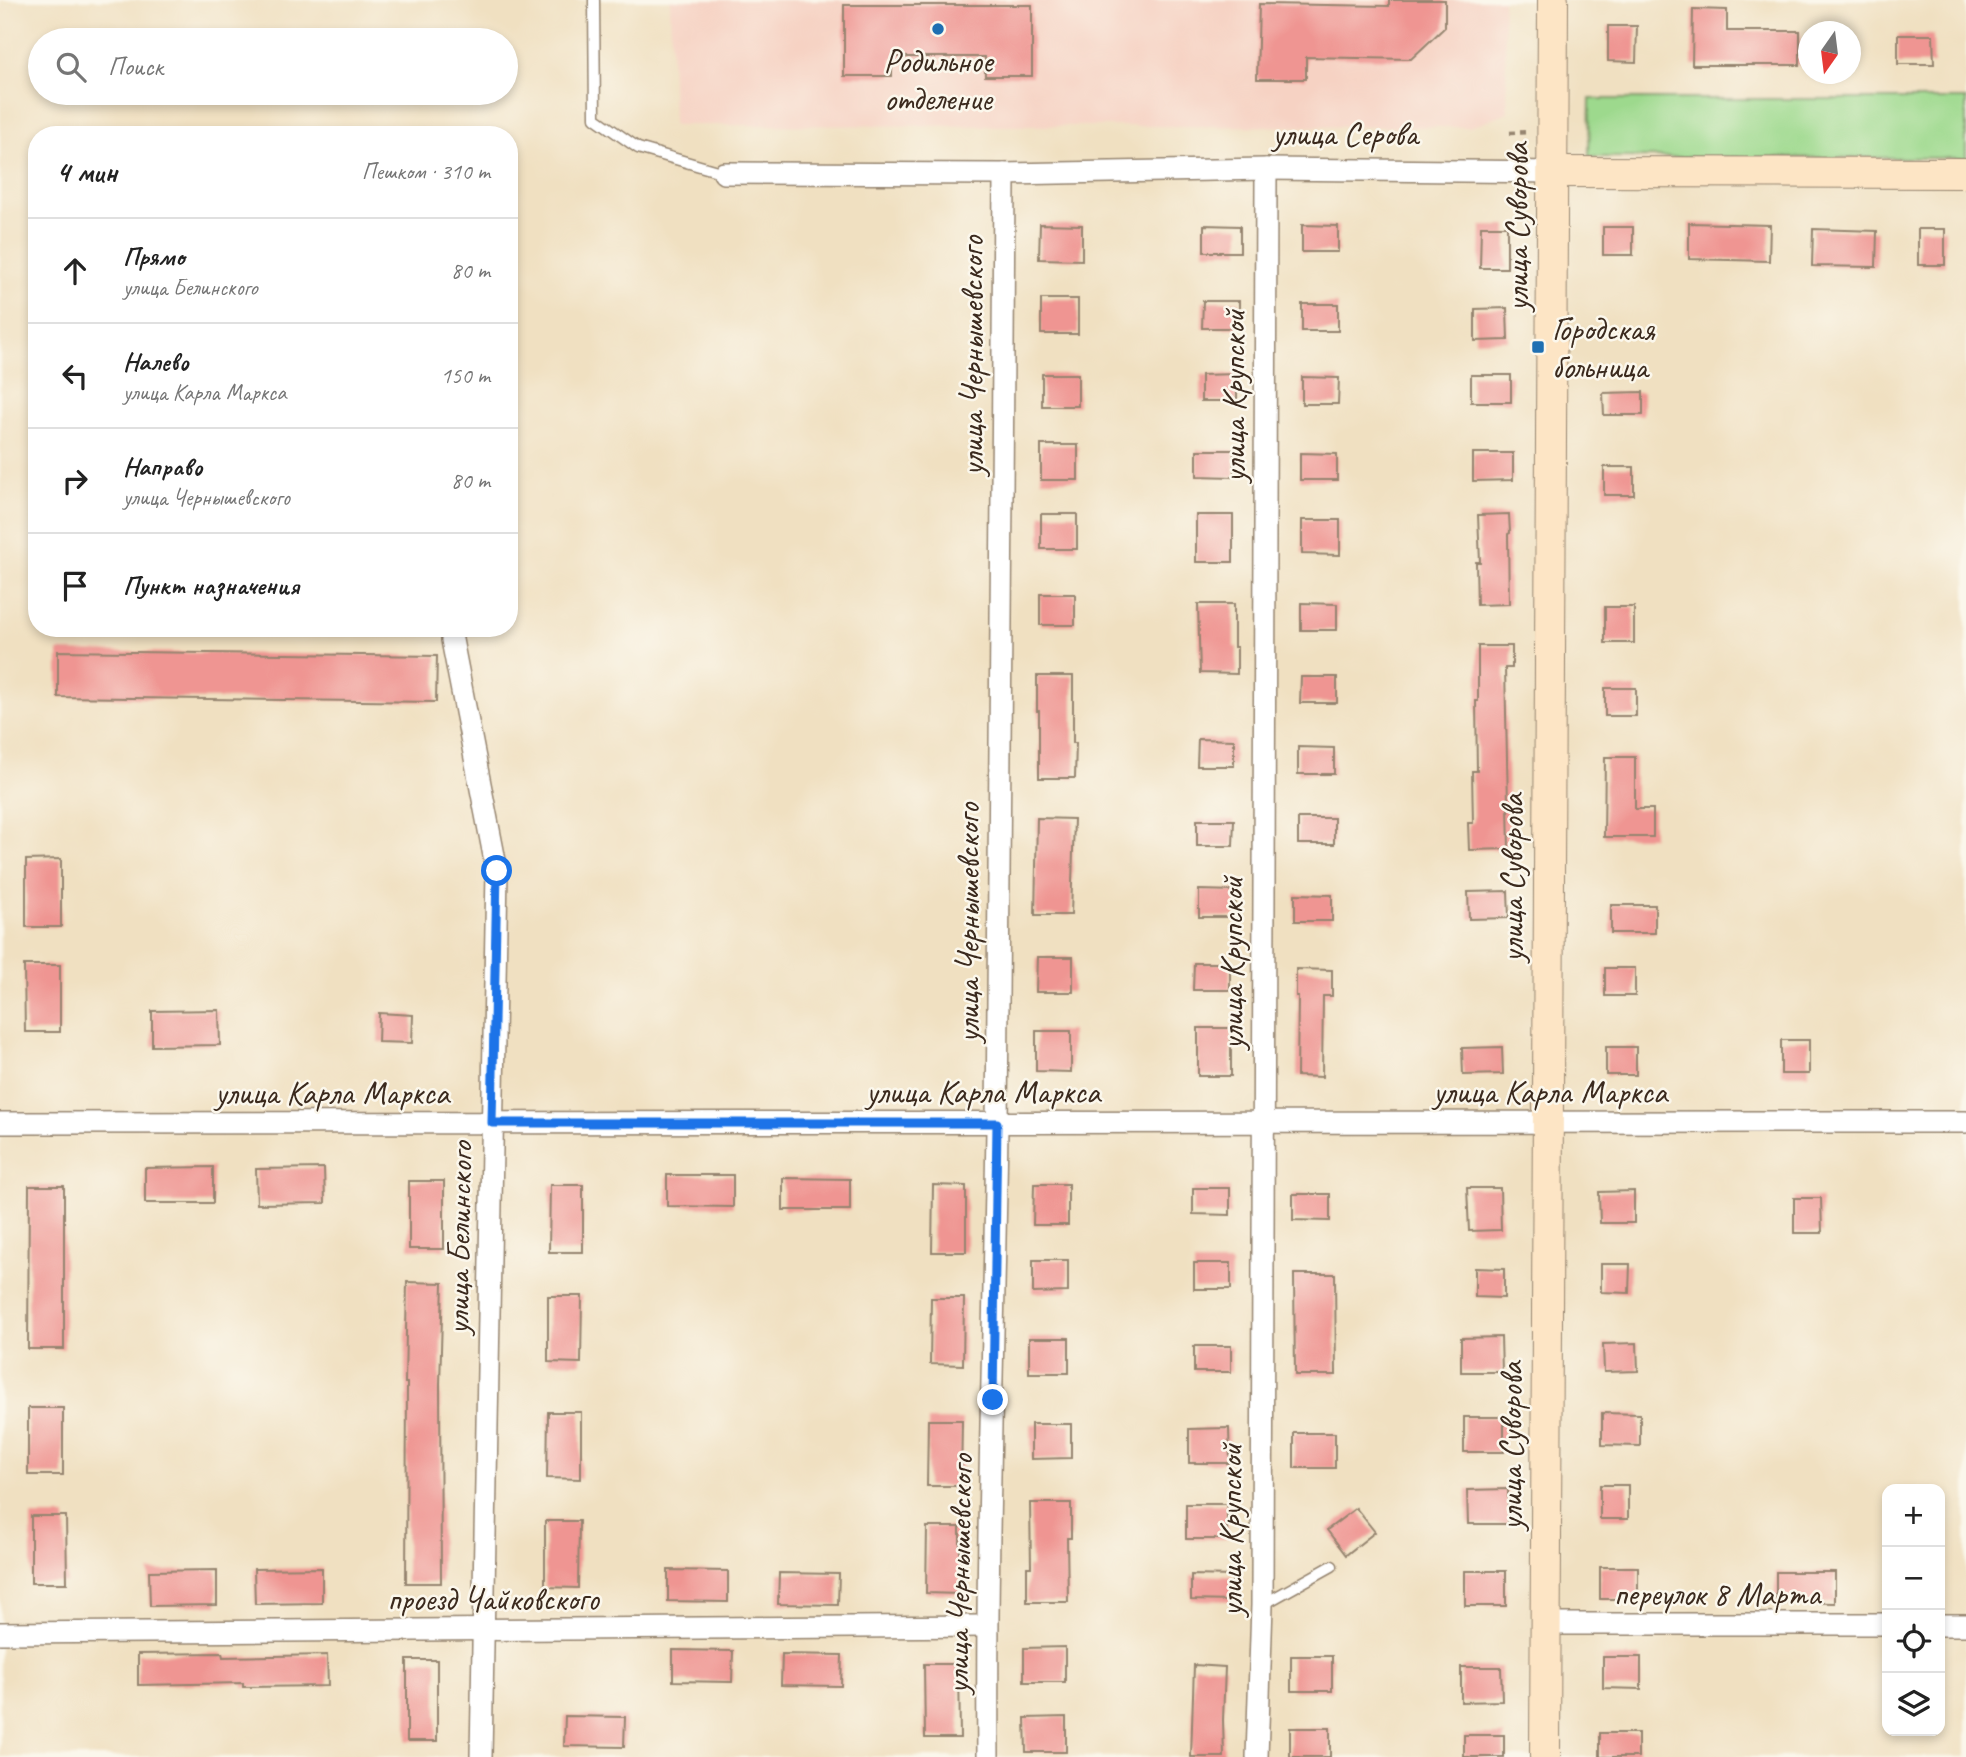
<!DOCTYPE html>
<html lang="ru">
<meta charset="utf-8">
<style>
body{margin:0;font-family:Caveat,sans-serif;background:#f2f2f2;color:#222}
.controls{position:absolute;right:21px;bottom:21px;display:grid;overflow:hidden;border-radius:14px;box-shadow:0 4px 10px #0003}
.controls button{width:63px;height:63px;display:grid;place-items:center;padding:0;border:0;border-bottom:2px solid #e0e0e0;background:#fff;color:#222;font:35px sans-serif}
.compass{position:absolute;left:1798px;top:21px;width:63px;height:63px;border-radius:50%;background:#fff;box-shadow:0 4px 10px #0003;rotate:194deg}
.stop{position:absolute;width:21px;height:21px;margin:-16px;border:5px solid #1a73e8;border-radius:50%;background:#fff}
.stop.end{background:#1a73e8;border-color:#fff;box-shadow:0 2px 7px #0008}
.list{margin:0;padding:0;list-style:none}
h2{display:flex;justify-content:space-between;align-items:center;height:91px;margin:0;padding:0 28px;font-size:30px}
h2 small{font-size:23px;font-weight:400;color:#767676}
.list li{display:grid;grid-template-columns:46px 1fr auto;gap:21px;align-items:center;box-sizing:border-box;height:105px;padding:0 28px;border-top:2px solid #e0e0e0}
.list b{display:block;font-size:26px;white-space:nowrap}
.list p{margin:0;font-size:23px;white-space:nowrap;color:#767676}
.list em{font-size:23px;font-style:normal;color:#767676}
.icon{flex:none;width:38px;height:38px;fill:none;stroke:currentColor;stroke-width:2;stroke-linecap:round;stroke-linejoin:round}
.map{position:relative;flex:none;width:1966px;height:1757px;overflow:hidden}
.search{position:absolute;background:#fff;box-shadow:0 4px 10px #0003;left:28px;top:28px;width:490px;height:77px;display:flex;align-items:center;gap:18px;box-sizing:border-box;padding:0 24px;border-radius:38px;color:#767676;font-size:26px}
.panel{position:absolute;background:#fff;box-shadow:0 4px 10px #0003;left:28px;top:126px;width:490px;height:511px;border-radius:28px}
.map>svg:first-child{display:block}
</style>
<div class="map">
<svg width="1966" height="1757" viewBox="0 0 1966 1757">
<rect width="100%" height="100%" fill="#fbf7ec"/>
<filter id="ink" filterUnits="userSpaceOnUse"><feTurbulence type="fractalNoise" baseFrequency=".0143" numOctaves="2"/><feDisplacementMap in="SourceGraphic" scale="14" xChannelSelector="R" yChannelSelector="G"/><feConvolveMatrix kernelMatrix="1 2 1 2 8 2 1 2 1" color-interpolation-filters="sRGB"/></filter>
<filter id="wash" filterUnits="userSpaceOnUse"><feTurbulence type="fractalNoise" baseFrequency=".00686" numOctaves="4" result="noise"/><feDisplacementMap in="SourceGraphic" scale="28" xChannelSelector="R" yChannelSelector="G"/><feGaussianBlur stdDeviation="1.57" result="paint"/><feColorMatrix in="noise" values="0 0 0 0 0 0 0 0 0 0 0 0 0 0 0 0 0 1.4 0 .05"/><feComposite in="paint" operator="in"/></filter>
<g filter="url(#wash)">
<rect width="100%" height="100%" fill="#f0e0c1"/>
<path fill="#f6d2c3" d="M 670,0 L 1503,0 L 1508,112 L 1470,127 L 673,125 Z"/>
<path fill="#9dd98d" stroke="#6c8256" stroke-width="2" d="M 1590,99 L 1966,99 L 1966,158 L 1589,157 Z"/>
<g id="blocks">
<g fill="#ef9592">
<path d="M 1389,0 L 1445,0 L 1445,27 L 1411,59 L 1306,57 L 1306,79 L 1257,79 L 1259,4 L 1389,6 Z"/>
<path d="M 844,5 L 1032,5 L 1032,76 L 985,76 L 985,57 L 892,57 L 892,76 L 844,76 Z"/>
<path d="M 1693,9 L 1727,10 L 1727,31 L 1800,31 L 1800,65 L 1692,65 Z"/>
<path d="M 1608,26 L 1637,26 L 1636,62 L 1608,61 Z"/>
<path d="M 1898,35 L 1933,35 L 1934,64 L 1898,64 Z"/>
<path d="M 1689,223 L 1770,225 L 1769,261 L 1689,259 Z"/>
<path d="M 1040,224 L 1082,225 L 1082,260 L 1039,259 Z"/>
<path d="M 1204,225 L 1240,226 L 1240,252 L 1204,252 Z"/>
<path d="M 1302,225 L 1338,226 L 1338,252 L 1302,252 Z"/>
<path d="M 1481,226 L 1507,226 L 1507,268 L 1480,268 Z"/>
<rect x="1603" y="227" width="30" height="28"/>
<path d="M 1813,229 L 1877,231 L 1876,267 L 1812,266 Z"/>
<rect x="1918" y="229" width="27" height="36"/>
<rect x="1041" y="299" width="37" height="35"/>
<path d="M 1203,301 L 1239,301 L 1239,328 L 1202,328 Z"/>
<rect x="1302" y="304" width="36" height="27"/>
<path d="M 1507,308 L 1508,340 L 1475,341 L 1475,309 Z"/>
<rect x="1042" y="374" width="36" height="32"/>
<path d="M 1237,374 L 1237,401 L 1201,401 L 1201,375 Z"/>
<rect x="1471" y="375" width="40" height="27"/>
<path d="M 1302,377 L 1339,378 L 1338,404 L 1302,404 Z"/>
<path d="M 1643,392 L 1643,415 L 1604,415 L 1603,393 Z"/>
<rect x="1041" y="445" width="37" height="35"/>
<path d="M 1197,450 L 1234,450 L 1234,477 L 1197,476 Z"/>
<path d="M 1300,453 L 1337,454 L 1337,480 L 1300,480 Z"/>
<path d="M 1473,453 L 1513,453 L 1513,480 L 1473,481 Z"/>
<rect x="1604" y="467" width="30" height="28"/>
<rect x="1041" y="514" width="36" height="35"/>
<path d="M 1509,514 L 1510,533 L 1508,534 L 1509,604 L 1477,605 L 1476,562 L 1480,562 L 1478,515 Z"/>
<rect x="1196" y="515" width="37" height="47"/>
<path d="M 1302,520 L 1340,520 L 1340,555 L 1302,554 Z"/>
<rect x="1040" y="594" width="35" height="31"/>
<path d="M 1301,603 L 1337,604 L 1337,630 L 1301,630 Z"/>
<path d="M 1198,604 L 1234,604 L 1234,647 L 1237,647 L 1237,674 L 1200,673 Z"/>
<rect x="1605" y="607" width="29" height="36"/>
<path d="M 1478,646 L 1512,646 L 1512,668 L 1505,668 L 1509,849 L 1469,850 L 1468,823 L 1473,823 L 1472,771 L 1477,771 L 1476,701 L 1478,701 Z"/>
<path d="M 58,651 L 437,656 L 436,702 L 58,697 Z"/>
<path d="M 1037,676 L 1073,676 L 1073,743 L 1076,743 L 1075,778 L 1039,778 L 1039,711 L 1037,711 Z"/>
<path d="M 1301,677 L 1337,677 L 1337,703 L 1300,703 Z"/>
<rect x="1605" y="688" width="31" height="28"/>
<path d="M 1198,739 L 1234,740 L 1234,766 L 1197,766 Z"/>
<path d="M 1298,747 L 1334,748 L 1334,774 L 1298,774 Z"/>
<path d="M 1605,757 L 1635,757 L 1635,809 L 1653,809 L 1653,837 L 1604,837 Z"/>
<path d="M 1037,818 L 1074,819 L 1071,915 L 1035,915 Z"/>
<rect x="1298" y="818" width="36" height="26"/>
<path d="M 1197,820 L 1234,820 L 1233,846 L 1197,846 Z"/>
<path d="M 61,859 L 61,927 L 26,927 L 26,860 Z"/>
<path d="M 1199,890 L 1236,891 L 1235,917 L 1199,917 Z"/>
<path d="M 1508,891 L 1509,918 L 1469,919 L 1468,892 Z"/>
<path d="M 1295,894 L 1332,895 L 1332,921 L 1295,921 Z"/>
<rect x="1611" y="905" width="44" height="28"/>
<path d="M 1037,957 L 1073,957 L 1073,992 L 1036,992 Z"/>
<path d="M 1194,963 L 1230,963 L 1230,990 L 1193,990 Z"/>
<path d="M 24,965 L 60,965 L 60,1032 L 25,1032 Z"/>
<rect x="1605" y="968" width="30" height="28"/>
<path d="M 1296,969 L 1332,970 L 1332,996 L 1323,996 L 1322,1077 L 1297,1076 L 1298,996 L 1296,996 Z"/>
<path d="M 219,1010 L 220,1045 L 152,1046 L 152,1011 Z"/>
<path d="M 379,1013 L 413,1015 L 412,1043 L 378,1042 Z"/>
<rect x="1198" y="1028" width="33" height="48"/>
<path d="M 1036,1031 L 1071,1031 L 1071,1072 L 1036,1071 Z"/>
<rect x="1781" y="1040" width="28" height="34"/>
<path d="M 1502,1047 L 1503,1074 L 1463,1075 L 1462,1048 Z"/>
<rect x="1606" y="1047" width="30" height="28"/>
<path d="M 213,1167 L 213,1203 L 145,1203 L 145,1168 Z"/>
<path d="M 324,1168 L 325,1203 L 257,1204 L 256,1169 Z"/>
<path d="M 667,1175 L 733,1175 L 733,1207 L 667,1206 Z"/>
<path d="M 783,1178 L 850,1179 L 850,1210 L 783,1210 Z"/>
<rect x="409" y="1181" width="35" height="68"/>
<path d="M 1034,1184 L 1068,1184 L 1068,1225 L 1033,1225 Z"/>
<path d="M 550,1185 L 583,1185 L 583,1252 L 549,1252 Z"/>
<path d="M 933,1185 L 966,1186 L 966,1252 L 932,1252 Z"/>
<path d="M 29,1186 L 64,1186 L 64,1349 L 28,1349 Z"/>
<path d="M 1193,1188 L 1230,1188 L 1230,1215 L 1193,1214 Z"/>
<path d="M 1467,1188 L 1500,1188 L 1501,1230 L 1469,1231 Z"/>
<path d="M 1634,1191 L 1634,1223 L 1600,1223 L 1599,1192 Z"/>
<path d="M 1293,1194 L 1330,1194 L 1330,1221 L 1293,1220 Z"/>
<path d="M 1794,1198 L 1821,1198 L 1822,1233 L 1794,1233 Z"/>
<path d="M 1033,1260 L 1068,1260 L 1068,1292 L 1033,1293 Z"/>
<rect x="1194" y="1263" width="37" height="26"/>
<path d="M 1601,1264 L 1630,1264 L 1629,1293 L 1601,1292 Z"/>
<path d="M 1475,1268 L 1504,1269 L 1504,1298 L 1475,1297 Z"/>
<path d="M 1294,1274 L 1335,1274 L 1336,1375 L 1295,1375 Z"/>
<path d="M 407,1282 L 443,1283 L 440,1384 L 441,1583 L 406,1583 L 407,1383 L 405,1383 Z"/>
<path d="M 548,1296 L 582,1296 L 581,1363 L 548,1362 Z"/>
<path d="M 931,1298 L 964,1298 L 963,1365 L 930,1364 Z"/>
<path d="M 1501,1337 L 1502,1372 L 1461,1372 L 1461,1338 Z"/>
<rect x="1029" y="1338" width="40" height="35"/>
<path d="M 1637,1343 L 1638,1371 L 1604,1372 L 1603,1344 Z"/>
<rect x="1194" y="1346" width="37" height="26"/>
<rect x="28" y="1408" width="35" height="67"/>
<path d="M 548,1412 L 581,1412 L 581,1479 L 547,1478 Z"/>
<path d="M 1602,1413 L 1640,1414 L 1640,1446 L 1602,1445 Z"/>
<rect x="1464" y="1417" width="40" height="35"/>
<path d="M 928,1420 L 962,1420 L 961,1486 L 927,1486 Z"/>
<path d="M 1031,1424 L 1071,1424 L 1071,1458 L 1031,1459 Z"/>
<path d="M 1229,1428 L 1230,1463 L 1189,1463 L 1189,1429 Z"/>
<rect x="1294" y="1433" width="41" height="35"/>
<rect x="1600" y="1485" width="28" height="34"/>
<path d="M 1508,1489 L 1508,1524 L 1468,1524 L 1467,1490 Z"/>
<path d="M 1030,1503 L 1071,1503 L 1071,1538 L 1067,1538 L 1068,1602 L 1027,1602 L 1027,1567 L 1031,1567 Z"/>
<rect x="1186" y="1504" width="41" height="35"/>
<path d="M 1356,1508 L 1375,1532 L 1346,1555 L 1327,1530 Z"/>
<path d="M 31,1516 L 66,1516 L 67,1583 L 31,1583 Z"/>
<path d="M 545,1521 L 579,1521 L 578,1588 L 545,1587 Z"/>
<path d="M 927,1527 L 960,1527 L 960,1594 L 926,1593 Z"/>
<rect x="1600" y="1567" width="38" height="32"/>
<path d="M 322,1568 L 322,1603 L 255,1604 L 254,1569 Z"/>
<path d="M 217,1570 L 217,1605 L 150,1606 L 149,1571 Z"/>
<path d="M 668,1570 L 728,1571 L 728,1602 L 668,1601 Z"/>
<rect x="1465" y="1571" width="41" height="35"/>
<path d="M 1776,1572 L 1835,1572 L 1835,1603 L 1776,1602 Z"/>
<path d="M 779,1573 L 839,1574 L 838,1605 L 778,1604 Z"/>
<path d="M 1191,1575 L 1232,1576 L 1231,1601 L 1191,1600 Z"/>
<path d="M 1065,1647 L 1065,1682 L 1024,1682 L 1024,1648 Z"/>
<path d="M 673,1650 L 733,1651 L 732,1682 L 673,1681 Z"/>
<path d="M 222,1653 L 223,1657 L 327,1655 L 328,1686 L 243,1687 L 243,1683 L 138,1685 L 138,1654 Z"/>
<path d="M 782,1654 L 842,1655 L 841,1686 L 781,1685 Z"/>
<rect x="1291" y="1656" width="41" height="35"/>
<path d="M 1603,1657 L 1641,1657 L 1641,1689 L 1603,1688 Z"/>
<rect x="407" y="1660" width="30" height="81"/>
<path d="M 924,1664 L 959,1664 L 960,1738 L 925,1738 Z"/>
<path d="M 1194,1665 L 1225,1667 L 1223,1720 L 1224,1757 L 1191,1757 Z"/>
<path d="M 1461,1667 L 1501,1667 L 1502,1701 L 1461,1702 Z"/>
<path d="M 565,1716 L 625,1717 L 624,1747 L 564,1746 Z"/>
<path d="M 1066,1717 L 1066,1752 L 1026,1752 L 1025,1718 Z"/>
<rect x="1290" y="1728" width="40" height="29"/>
<rect x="1600" y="1733" width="38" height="24"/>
<rect x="1464" y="1735" width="40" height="22"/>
</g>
</g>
</g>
<g filter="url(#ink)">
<use href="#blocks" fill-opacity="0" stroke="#968570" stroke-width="2"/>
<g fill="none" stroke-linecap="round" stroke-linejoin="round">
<g stroke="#968570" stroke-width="13">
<g id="lane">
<path d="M 594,0 L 595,118 L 638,148 L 724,173"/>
<path d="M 1262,1605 L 1332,1566"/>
</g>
</g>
<g stroke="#968570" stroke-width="24">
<g id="street">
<path d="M 724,173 L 1004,174 L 1266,169 L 1553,172"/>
<path d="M 452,640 L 497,871 L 481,1757"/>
<path d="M 0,1123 L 1966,1122"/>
<path d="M 1547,1624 L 1887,1624"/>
<path d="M 1940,1625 L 1966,1625"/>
<path d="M 0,1633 L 987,1626"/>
<path d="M 988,1757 C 986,1548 994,1338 997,1128 C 1001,810 1002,492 1004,174"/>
<path d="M 1257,1757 L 1262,1605 L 1266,169"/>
</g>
</g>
<g stroke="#968570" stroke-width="32">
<g id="secondary">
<path d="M 1553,172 L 1966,173"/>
<path d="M 1545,1757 L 1553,0"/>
</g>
</g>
<path stroke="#968570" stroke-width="4.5" stroke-dasharray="5 5" stroke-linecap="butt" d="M 1510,133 L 1529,132"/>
<use href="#lane" stroke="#fff" stroke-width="10"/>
<use href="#street" stroke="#fff" stroke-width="21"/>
<use href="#secondary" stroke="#fde5c5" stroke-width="30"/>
</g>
</g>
<g fill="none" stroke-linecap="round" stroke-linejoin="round" filter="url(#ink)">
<path stroke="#1a73e8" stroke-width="9" d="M 497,871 L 492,1123 L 997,1123 L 993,1400"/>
</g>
<g fill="#1f6fb2" stroke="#fbf7ec" stroke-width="2.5">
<circle cx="938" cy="29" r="7"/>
<rect x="1531" y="340" width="14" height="14" rx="3.5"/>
</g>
<g text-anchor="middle" stroke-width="5" stroke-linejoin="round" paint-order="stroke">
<g font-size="33" fill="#3b2a1e" stroke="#fbf7ec">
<text x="938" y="72">Родильное<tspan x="938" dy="38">отделение</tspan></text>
<text x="1552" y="340" text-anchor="start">Городская<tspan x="1552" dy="38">больница</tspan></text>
</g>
<g font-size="33" fill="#3b2a1e" stroke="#fbf7ec">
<text x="1345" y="145">улица Серова</text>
<text transform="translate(1516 227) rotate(-90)" y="12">улица Суворова</text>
<text transform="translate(971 356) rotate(-90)" y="12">улица Чернышевского</text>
<text transform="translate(1233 396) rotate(-90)" y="12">улица Крупской</text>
<text transform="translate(1511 878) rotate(-90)" y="12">улица Суворова</text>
<text transform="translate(967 923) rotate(-90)" y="12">улица Чернышевского</text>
<text transform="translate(1231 963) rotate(-90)" y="12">улица Крупской</text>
<text x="983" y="1103">улица Карла Маркса</text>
<text x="1550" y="1103">улица Карла Маркса</text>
<text x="332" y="1104">улица Карла Маркса</text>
<text transform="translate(458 1238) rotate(-89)" y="12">улица Белинского</text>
<text transform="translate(1510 1446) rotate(-90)" y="12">улица Суворова</text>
<text transform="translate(1230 1530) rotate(-90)" y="12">улица Крупской</text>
<text transform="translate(958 1574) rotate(-89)" y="12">улица Чернышевского</text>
<text x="1717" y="1605">переулок 8 Марта</text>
<text x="493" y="1610">проезд Чайковского</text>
</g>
</g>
</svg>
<div class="controls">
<button>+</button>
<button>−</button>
<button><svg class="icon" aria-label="locate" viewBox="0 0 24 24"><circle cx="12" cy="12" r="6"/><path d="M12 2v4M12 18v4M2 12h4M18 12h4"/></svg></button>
<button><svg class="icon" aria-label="layers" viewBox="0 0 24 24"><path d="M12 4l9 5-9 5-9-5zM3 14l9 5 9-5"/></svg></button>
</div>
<svg class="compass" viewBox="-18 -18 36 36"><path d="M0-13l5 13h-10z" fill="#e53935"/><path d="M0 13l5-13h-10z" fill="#767676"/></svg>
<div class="stop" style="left:497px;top:871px"></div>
<div class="stop end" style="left:993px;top:1400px"></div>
<div class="search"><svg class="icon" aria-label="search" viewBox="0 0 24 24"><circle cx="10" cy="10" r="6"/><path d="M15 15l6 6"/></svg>Поиск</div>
<section class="panel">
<h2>4 мин<small>Пешком · 310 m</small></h2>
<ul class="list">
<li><svg class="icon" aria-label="ahead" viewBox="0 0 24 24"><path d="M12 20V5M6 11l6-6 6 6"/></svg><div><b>Прямо</b><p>улица Белинского</p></div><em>80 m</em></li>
<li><svg class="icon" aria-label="left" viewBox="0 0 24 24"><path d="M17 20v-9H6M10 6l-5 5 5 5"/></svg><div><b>Налево</b><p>улица Карла Маркса</p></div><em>150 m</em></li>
<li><svg class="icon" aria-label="right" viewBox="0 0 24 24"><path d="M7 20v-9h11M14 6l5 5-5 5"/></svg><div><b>Направо</b><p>улица Чернышевского</p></div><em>80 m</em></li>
<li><svg class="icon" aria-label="arrive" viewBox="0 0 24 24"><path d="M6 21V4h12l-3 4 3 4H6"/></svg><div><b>Пункт назначения</b></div></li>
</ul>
</section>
</div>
